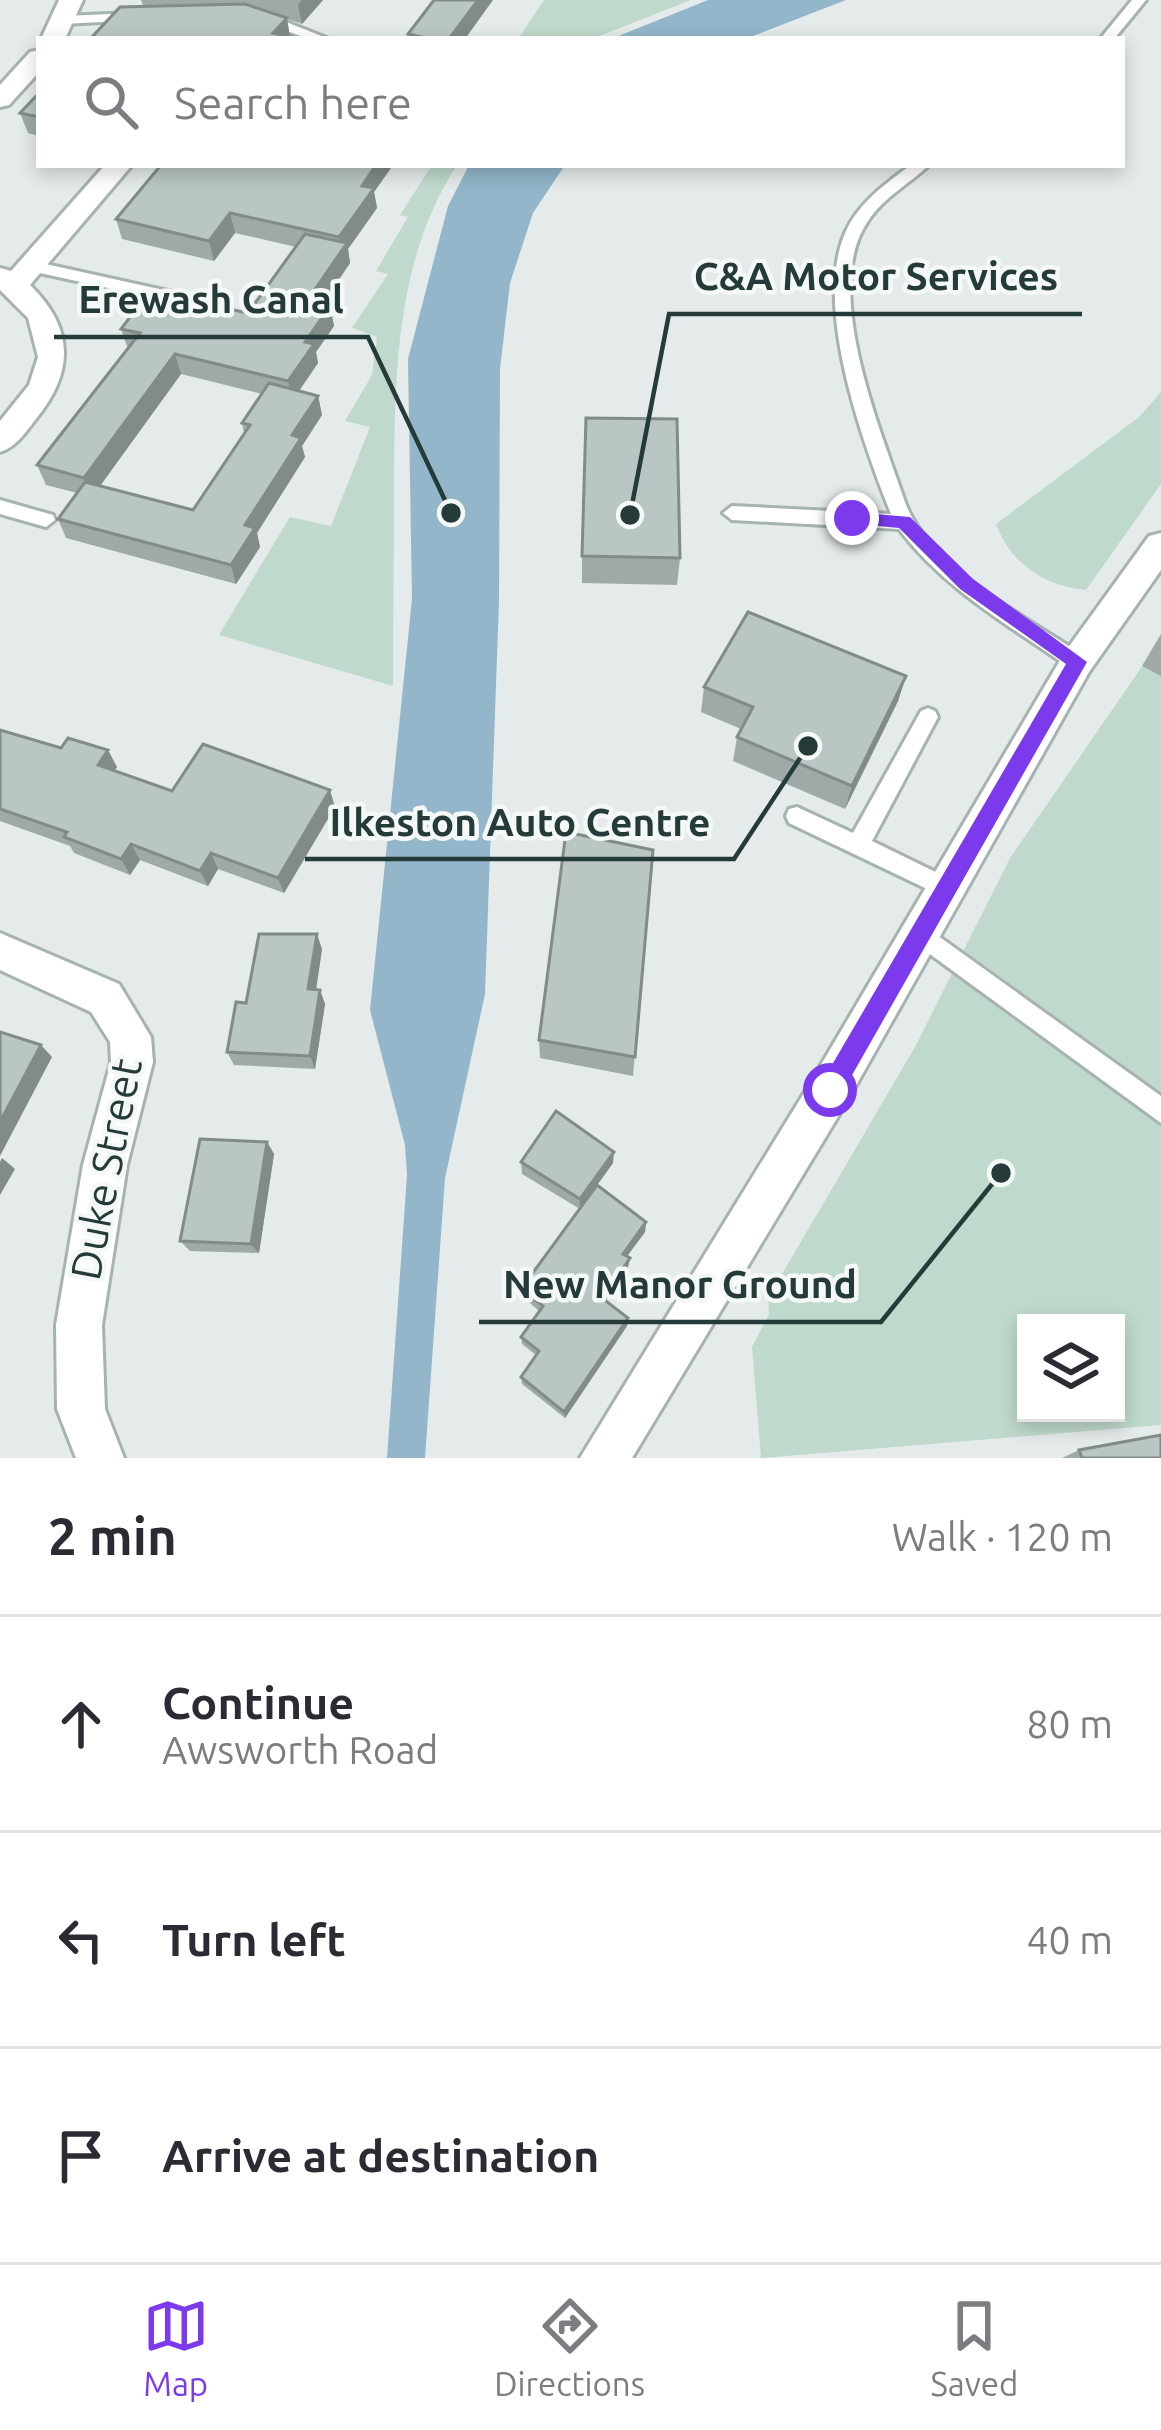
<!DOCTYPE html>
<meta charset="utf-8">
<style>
body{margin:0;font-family:Ubuntu,sans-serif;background:#f2f2f3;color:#2b2b33}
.controls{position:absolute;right:36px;bottom:36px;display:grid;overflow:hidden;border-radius:0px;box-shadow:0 6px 18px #0003}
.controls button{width:108px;height:108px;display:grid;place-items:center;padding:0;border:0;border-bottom:3px solid #e1e1e2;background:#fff;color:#2b2b33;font:60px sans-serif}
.stop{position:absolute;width:36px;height:36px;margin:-27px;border:9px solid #7c3aed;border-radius:50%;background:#fff}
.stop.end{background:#7c3aed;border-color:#fff;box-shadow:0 3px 12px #0008}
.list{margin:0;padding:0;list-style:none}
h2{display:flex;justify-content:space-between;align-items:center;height:156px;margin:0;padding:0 48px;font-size:51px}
h2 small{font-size:39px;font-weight:400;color:#7c7c81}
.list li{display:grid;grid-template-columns:78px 1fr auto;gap:36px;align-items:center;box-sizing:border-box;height:216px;padding:0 48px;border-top:3px solid #e1e1e2}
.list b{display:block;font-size:45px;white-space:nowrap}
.list p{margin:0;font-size:39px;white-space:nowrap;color:#7c7c81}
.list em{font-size:39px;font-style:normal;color:#7c7c81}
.icon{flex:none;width:66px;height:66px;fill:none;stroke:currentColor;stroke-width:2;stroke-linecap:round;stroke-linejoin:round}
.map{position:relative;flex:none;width:1161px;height:1458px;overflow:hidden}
.search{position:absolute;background:#fff;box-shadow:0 6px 18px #0003;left:36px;right:36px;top:36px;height:132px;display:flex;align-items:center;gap:30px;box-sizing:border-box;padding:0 42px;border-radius:0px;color:#7c7c81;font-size:45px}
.sheet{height:804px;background:#fff}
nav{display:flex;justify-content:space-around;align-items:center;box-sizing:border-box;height:168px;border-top:3px solid #e1e1e2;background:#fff;font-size:33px;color:#7c7c81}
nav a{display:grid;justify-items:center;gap:6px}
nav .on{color:#7c3aed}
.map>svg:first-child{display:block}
</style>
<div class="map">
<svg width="1161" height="1458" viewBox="0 0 1161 1458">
<rect width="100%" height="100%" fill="#e4ebea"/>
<g fill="#bfdacc" fill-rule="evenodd">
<path d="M 544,0 L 691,0 L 592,39 L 518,39 Z"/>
<path d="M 432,165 L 457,165 C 395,260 395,375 394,484 C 394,552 393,619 393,686 L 219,635 L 290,517 L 331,526 L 370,427 L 345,421 L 372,375 L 377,337 L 352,328 L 388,274 L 376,271 L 408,217 L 400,215 Z"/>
<path d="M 1161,392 L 1161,484 L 1086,590 C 1044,586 1011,564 996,524 L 1139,417 Z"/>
<path d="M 1161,639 L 1161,1425 L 761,1458 L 752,1347 L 769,1314 L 768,1298 L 915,1047 L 1010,858 ZM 1026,1323 L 1116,1323 L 1116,1413 L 1026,1413 Z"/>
</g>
<g fill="#93b6ca">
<path d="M 708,0 L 846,0 L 745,39 L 611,39 Z"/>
<path d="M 469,165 L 565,165 L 533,213 L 510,283 L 500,369 L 499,601 L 485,994 L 445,1178 L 425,1458 L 387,1458 L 407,1175 L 405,1145 L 370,1010 L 412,599 L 408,359 L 448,206 Z"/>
</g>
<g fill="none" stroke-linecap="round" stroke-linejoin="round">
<g stroke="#a7b3b1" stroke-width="6">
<g id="service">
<path d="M 1132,0 L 1146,0 L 1114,39 L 1100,39 Z"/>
<path d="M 134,13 L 141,17 L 139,20 L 63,24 L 56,20 L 63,16 Z"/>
<path d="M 256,14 L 266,14 L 329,39 L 309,39 L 256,20 Z"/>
<path d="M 911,165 L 929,165 C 909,184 884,197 868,221 C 820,290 882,433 906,505 C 933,571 1028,618 1084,656 L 1087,662 L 1084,668 L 1070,668 C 1009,625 944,589 899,529 L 732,520 L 723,513 L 732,506 L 891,514 C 863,443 812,304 846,231 C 859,203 886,183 911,165 Z"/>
<path d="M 32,261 L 177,293 L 185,298 L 177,303 L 26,270 L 24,266 Z"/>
<path d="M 0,500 L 53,515 L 55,520 L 46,527 L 0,514 Z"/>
<path d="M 928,708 L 935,711 L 938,717 L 872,841 L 954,881 L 957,888 L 954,895 L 946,898 L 789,823 L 786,816 L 789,809 L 797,807 L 853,833 L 921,711 Z"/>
<path d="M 920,923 L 1161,1096 L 1161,1123 L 912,941 L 908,934 L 912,927 Z"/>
</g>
</g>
<g stroke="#a7b3b1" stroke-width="6">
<g id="minor">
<path d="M 59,0 L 83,0 L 65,39 L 41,39 Z"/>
<path d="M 39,50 L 39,72 L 9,105 L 0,107 L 0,85 L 30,52 Z"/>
<path d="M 105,165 L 132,165 L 30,285 C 75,329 74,373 35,420 C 25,433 16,447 0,452 L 0,421 L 29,385 L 38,357 L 28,318 L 0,290 L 0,268 L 11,271 Z"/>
<path d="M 0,933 L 119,984 L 151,1037 L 153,1062 L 127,1165 L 102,1325 L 105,1409 L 124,1458 L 76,1458 L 57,1409 L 56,1325 L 83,1165 L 111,1062 L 110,1042 L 91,1012 L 0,970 Z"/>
</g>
</g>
<g stroke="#a7b3b1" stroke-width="6">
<path id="tertiary" d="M 1161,533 L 1161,570 L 1089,672 L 845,1105 L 632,1458 L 580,1458 L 815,1075 L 1065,652 L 1149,536 Z"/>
</g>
<use href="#service" fill="#fff" fill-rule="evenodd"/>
<use href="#minor" fill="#fff" fill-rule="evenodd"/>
<use href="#tertiary" fill="#fff" fill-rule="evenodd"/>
</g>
<g fill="#9faaa8" fill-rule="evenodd">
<path d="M 141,0 L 323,0 L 302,24 L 287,19 L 290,37 L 302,39 L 90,39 L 143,6 Z"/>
<path d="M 39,93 L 39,136 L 28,133 L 20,113 Z"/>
<path d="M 393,165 L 374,192 L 377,208 L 348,249 L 350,263 L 323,304 L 330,306 L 334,326 L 316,352 L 318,363 L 299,391 L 318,396 L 322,415 L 302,446 L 305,457 L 257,533 L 260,547 L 236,584 L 66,538 L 58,519 L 77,493 L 46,485 L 37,465 L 128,349 L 121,329 L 248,313 L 296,247 L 235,233 L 214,261 L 122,239 L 116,219 ZM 181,374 L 262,394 L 242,423 L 244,433 L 193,510 L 100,486 Z"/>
<path d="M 582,556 L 680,558 L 677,585 L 582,583 Z"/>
<path d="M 1161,634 L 1161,676 L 1142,666 Z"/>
<path d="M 906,676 L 898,701 L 845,809 L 733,761 L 737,737 L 741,729 L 701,712 L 704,687 Z"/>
<path d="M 0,730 L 117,767 L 114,771 L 172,791 L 335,807 L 284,893 L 218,869 L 208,886 L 140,860 L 130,875 L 74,853 L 70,846 L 0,821 Z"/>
<path d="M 653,850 L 633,1076 L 540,1058 L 539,1040 Z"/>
<path d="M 322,949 L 316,990 L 320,990 L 325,1004 L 315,1069 L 234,1065 L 227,1052 L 246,1003 Z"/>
<path d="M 267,1142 L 274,1154 L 259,1253 L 190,1251 L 180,1241 Z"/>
<path d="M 521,1162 L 613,1163 L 597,1185 L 646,1222 L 645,1232 L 627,1256 L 630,1258 L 628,1267 L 606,1300 L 628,1318 L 627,1326 L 565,1418 L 522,1384 L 521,1377 L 536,1355 L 522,1344 L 521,1337 L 539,1311 L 523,1297 L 521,1289 L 580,1209 L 522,1174 Z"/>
<path d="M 1079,1450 L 1161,1458 L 1062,1458 Z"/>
</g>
<g fill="#828b88">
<path d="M 302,0 L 323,0 L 302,24 L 298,5 Z"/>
<path d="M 478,0 L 493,0 L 465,39 L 449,39 Z"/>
<path d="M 287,18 L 290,38 L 273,33 Z"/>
<path d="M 376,165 L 393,165 L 374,192 L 377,208 L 348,249 L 350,263 L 311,320 L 307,301 L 342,251 L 339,237 L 362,186 Z"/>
<path d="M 230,213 L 235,233 L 214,261 L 209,241 Z"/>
<path d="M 330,306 L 334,326 L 316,352 L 318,363 L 292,401 L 288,381 L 305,342 Z"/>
<path d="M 175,354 L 181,374 L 92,497 L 84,478 Z"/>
<path d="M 318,396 L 322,415 L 302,446 L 305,457 L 257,533 L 260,547 L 236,584 L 231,565 L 245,525 L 292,435 Z"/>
<path d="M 906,676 L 898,701 L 845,809 L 852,786 Z"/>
<path d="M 108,750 L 117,767 L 107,782 L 98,765 Z"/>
<path d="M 330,790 L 335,807 L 284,893 L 278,878 Z"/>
<path d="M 131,844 L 140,860 L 130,875 L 121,859 Z"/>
<path d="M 211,853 L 218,869 L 208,886 L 200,871 Z"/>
<path d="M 317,934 L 322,949 L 314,1003 L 308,989 Z"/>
<path d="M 320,990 L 325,1004 L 315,1069 L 310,1056 Z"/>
<path d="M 41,1045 L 52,1057 L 0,1156 L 0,1122 Z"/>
<path d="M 267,1142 L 274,1154 L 259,1253 L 251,1244 Z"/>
<path d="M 614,1152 L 613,1163 L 580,1209 L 580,1199 Z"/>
<path d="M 2,1158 L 15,1169 L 0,1195 L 0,1162 Z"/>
<path d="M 646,1222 L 645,1232 L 622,1263 L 623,1254 Z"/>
<path d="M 630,1258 L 628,1267 L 602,1306 L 602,1298 Z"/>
<path d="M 628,1318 L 627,1326 L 565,1418 L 564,1412 Z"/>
</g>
<g fill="#b9c6c3" stroke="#828b88" stroke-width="3">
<path d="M 434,0 L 478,0 L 449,39 L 430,39 L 408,34 Z"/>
<path d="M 245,4 L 287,18 L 273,33 L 302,39 L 90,39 L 120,7 Z"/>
<path d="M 39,93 L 39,117 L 20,113 Z"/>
<path d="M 161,165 L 376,165 L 362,186 L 374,188 L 339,237 L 230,213 L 209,241 L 116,219 Z"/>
<path d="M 305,234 L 347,243 L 307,301 L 330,306 L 305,342 L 314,344 L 288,381 L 175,354 L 84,478 L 37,465 L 140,333 L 121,329 L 149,292 L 248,313 Z"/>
<path d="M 269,383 L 318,396 L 292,435 L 301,438 L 245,525 L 255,528 L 231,565 L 58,519 L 85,482 L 193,510 L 250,425 L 242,423 Z"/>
<path d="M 586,418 L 677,419 L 680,558 L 582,556 Z"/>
<path d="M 748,612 L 906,676 L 852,786 L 737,737 L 753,707 L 704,687 Z"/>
<path d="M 0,730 L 61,748 L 68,738 L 108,750 L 98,765 L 172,791 L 203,744 L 330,790 L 278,878 L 211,853 L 200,871 L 131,844 L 121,859 L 64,837 L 67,832 L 0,809 Z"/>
<path d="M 566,832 L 653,850 L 635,1057 L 539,1040 Z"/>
<path d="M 259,934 L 317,934 L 308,989 L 320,990 L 310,1056 L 227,1052 L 236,1002 L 246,1003 Z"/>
<path d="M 0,1032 L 41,1045 L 0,1122 Z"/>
<path d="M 556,1111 L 614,1152 L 580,1199 L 521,1162 Z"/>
<path d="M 200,1139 L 267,1142 L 251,1244 L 180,1241 Z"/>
<path d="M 597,1185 L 646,1222 L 623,1254 L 630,1258 L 602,1298 L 628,1318 L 564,1412 L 521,1377 L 539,1351 L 521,1337 L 543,1306 L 521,1289 Z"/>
<path d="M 1161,1435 L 1161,1458 L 1082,1458 L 1079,1450 Z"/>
</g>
<path fill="#7c3aed" d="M 852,512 L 910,517 L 973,579 L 1087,662 L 839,1098 L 830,1101 L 819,1090 L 822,1082 L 1066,664 L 960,589 L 899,528 L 846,523 L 843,518 Z"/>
<g text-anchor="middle" stroke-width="9" stroke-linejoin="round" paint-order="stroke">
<g font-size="42" fill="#253b39" stroke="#f4f8f7">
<text transform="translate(106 1169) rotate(-79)" y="15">Duke Street</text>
</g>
</g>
<path fill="none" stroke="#253b39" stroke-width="4.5" d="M630 515L669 314H1082M451 513L368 337H54M808 746L734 859H305M1001 1173L881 1322H479"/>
<g fill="#253b39" stroke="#f4f8f7" stroke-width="4.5">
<circle cx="630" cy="515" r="12"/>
<circle cx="451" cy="513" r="12"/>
<circle cx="808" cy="746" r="12"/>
<circle cx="1001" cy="1173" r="12"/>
</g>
<g font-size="39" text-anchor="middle" font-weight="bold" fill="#253b39" stroke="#f4f8f7" stroke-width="9" stroke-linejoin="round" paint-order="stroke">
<text x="876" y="290">C&amp;A Motor Services</text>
<text x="211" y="313">Erewash Canal</text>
<text x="520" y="836">Ilkeston Auto Centre</text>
<text x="680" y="1298">New Manor Ground</text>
</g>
</svg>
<div class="controls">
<button><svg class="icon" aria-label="layers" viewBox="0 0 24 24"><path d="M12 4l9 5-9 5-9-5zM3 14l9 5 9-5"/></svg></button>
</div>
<div class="stop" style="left:830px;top:1090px"></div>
<div class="stop end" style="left:852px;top:518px"></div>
<div class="search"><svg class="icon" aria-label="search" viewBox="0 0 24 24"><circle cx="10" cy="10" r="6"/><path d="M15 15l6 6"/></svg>Search here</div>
</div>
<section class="sheet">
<h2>2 min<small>Walk · 120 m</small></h2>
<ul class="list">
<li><svg class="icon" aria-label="ahead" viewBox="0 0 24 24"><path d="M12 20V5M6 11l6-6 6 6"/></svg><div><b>Continue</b><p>Awsworth Road</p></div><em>80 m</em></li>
<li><svg class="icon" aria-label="left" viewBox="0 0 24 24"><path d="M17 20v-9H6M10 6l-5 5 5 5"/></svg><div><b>Turn left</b></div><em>40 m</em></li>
<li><svg class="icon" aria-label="arrive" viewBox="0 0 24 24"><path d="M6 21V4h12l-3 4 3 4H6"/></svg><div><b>Arrive at destination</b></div></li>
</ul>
</section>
<nav>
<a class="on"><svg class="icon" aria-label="map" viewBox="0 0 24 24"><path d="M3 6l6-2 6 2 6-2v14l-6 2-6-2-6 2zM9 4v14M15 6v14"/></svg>Map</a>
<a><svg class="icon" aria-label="directions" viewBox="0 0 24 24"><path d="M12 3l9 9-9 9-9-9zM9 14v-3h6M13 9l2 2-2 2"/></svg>Directions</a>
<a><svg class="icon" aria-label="saved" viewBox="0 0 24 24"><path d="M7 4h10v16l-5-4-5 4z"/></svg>Saved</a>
</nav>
